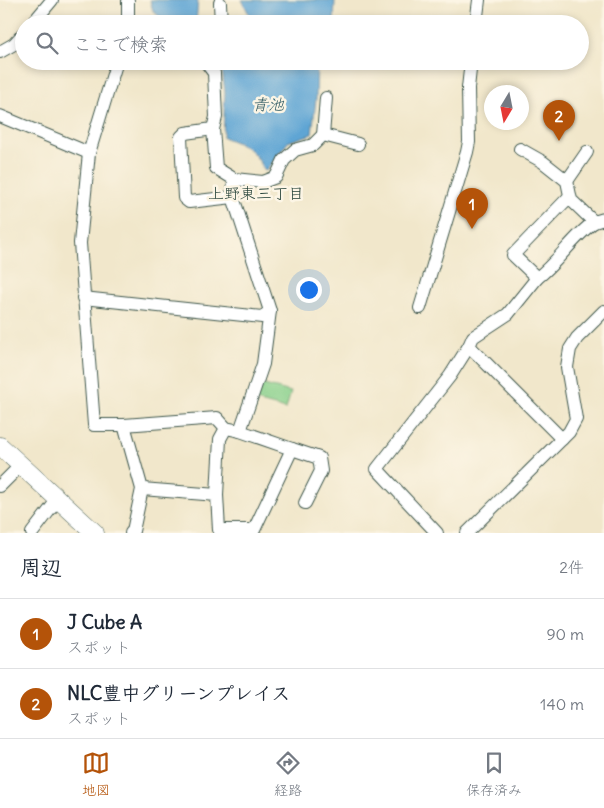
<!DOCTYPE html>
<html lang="ja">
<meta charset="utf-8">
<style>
body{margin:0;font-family:Delius,"Klee One",sans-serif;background:#f6f6f7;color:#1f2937}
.compass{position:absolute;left:484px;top:85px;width:45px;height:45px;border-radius:50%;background:#fff;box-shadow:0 2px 8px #0003;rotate:190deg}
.you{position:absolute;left:308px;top:289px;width:18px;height:18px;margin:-12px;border:4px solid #fff;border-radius:50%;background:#1a73e8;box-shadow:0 0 0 8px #1a73e833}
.badge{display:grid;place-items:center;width:32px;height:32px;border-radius:50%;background:#b45309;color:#fff;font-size:16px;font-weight:700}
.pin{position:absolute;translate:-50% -41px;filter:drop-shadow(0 1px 2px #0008)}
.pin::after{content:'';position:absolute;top:26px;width:18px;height:15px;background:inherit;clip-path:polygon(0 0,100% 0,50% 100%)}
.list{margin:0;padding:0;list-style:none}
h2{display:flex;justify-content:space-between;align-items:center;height:65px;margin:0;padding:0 20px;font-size:21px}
h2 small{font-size:16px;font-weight:400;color:#747a83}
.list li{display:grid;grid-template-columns:32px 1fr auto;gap:15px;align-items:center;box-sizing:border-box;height:70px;padding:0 20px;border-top:1px solid #e0e1e3}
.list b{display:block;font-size:19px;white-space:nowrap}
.list p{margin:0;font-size:16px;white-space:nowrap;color:#747a83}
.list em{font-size:16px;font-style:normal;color:#747a83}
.icon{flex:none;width:28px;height:28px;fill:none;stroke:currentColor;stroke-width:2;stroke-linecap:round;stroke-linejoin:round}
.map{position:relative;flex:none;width:604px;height:533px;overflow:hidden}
.search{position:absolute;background:#fff;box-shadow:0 2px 8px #0003;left:15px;right:15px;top:15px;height:55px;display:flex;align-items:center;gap:12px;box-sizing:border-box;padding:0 18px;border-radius:28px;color:#747a83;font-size:19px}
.sheet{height:205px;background:#fff}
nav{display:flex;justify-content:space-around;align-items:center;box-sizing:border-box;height:70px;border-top:1px solid #e0e1e3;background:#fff;font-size:14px;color:#747a83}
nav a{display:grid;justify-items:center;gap:2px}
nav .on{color:#b45309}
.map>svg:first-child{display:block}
</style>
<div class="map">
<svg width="604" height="533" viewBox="0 0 604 533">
<rect width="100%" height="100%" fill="#fcf5e5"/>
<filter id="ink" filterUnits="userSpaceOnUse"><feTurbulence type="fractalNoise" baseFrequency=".02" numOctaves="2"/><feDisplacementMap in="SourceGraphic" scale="10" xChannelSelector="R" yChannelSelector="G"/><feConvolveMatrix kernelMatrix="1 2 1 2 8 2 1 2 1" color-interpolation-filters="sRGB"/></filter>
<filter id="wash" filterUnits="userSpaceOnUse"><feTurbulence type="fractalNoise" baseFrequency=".0096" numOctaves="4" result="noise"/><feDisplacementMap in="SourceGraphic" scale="20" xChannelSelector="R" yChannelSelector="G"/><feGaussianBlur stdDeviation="1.12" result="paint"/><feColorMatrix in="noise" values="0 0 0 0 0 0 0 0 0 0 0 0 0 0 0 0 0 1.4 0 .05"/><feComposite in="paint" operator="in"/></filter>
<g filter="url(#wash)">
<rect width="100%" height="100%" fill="#f1e7cb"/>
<path fill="#88d08b" stroke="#548660" d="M 261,384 L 291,392 L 286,409 L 256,401 Z"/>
<g fill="#5ea5d4" stroke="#3e7184">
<path d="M 150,0 L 198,0 L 196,24 L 168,24 L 153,11 Z"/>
<path d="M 242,0 L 335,0 L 334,24 L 251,24 L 250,16 Z"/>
<path d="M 233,61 L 317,61 L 316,99 L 312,134 L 288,142 L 266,171 C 261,167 261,163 257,158 C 250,146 235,142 223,137 L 225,92 L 222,69 Z"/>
</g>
</g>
<g filter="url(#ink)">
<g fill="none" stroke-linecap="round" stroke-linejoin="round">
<g stroke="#3e564b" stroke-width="14">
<g id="street">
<path d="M 128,0 L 128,24"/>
<path d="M 220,3 L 221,24"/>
<path d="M 32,24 L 52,0"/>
<path d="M 476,24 L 479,0"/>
<path d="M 0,52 L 14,44 L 24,33"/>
<path d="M 117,61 L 89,153 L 80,243 L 94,425 L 124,425 L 142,489 L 133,531 L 131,533"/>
<path d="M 205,61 L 214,73 L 216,117 L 213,129 L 216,168 L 234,179 L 263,182 L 276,177 L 284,160 L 295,150 L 313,145 L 323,135 L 358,144"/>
<path d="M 0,116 L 89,153"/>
<path d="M 213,129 L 185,133 L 181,137 L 184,198 L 189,202 L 233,197"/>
<path d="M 323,135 L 326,98"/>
<path d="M 520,149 L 543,162 L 567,181 L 571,200 L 594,222 L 604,219"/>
<path d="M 567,181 L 587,152"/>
<path d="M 537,278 C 558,262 572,238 594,222"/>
<path d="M 83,298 L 262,317 L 270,311 L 233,197 L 234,179"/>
<path d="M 420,308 L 467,152 L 469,142 L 468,88 L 471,61"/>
<path d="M 469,346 L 473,337 L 508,314 L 537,278 L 513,255 L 570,196"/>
<path d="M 124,425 L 217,418 L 226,428 L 240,431"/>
<path d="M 292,449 L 319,458 L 321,471 L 305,503"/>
<path d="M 0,486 L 21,465"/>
<path d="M 142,489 L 217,495 L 219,530 L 254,530 L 292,449 L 240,431 L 263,364 L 270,311"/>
<path d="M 217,495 L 220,439 L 226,428"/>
<path d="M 32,533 L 58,499"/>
<path d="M 437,533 L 377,469 L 450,376 L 469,346 L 562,439"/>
<path d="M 467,533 L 569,432 L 576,419 L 567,367 L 570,349 L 577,338 L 604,311"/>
</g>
</g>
<g stroke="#3e564b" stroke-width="19">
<path id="secondary" d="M 0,446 L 95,533"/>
</g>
<use href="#street" stroke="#fff" stroke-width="12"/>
<use href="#secondary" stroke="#fff" stroke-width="18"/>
</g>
</g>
<g text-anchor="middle" stroke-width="5" stroke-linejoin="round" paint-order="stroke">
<g font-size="16" font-style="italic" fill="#325c64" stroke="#fcf5e5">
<text x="268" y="110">青池</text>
</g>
<g font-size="16" fill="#1f3d34" stroke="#fcf5e5">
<text x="256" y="199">上野東三丁目</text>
</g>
</g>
</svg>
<svg class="compass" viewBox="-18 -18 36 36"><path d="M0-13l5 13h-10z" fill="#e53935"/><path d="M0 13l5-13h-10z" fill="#747a83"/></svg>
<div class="you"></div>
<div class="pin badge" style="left:472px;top:229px">1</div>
<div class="pin badge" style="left:559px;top:141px">2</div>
<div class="search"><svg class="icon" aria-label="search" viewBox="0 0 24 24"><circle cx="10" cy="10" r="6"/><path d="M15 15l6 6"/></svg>ここで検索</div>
</div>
<section class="sheet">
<h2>周辺<small>2件</small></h2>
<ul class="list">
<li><span class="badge">1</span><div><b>J Cube A</b><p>スポット</p></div><em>90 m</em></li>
<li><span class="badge">2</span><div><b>NLC豊中グリーンプレイス</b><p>スポット</p></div><em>140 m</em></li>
</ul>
</section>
<nav>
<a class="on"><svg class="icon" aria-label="map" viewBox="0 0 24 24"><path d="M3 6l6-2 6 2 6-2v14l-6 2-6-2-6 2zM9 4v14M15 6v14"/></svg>地図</a>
<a><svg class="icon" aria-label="directions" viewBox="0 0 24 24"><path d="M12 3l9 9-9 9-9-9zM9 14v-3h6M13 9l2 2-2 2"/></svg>経路</a>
<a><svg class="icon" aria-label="saved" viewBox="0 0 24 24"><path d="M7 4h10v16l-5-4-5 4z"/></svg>保存済み</a>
</nav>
